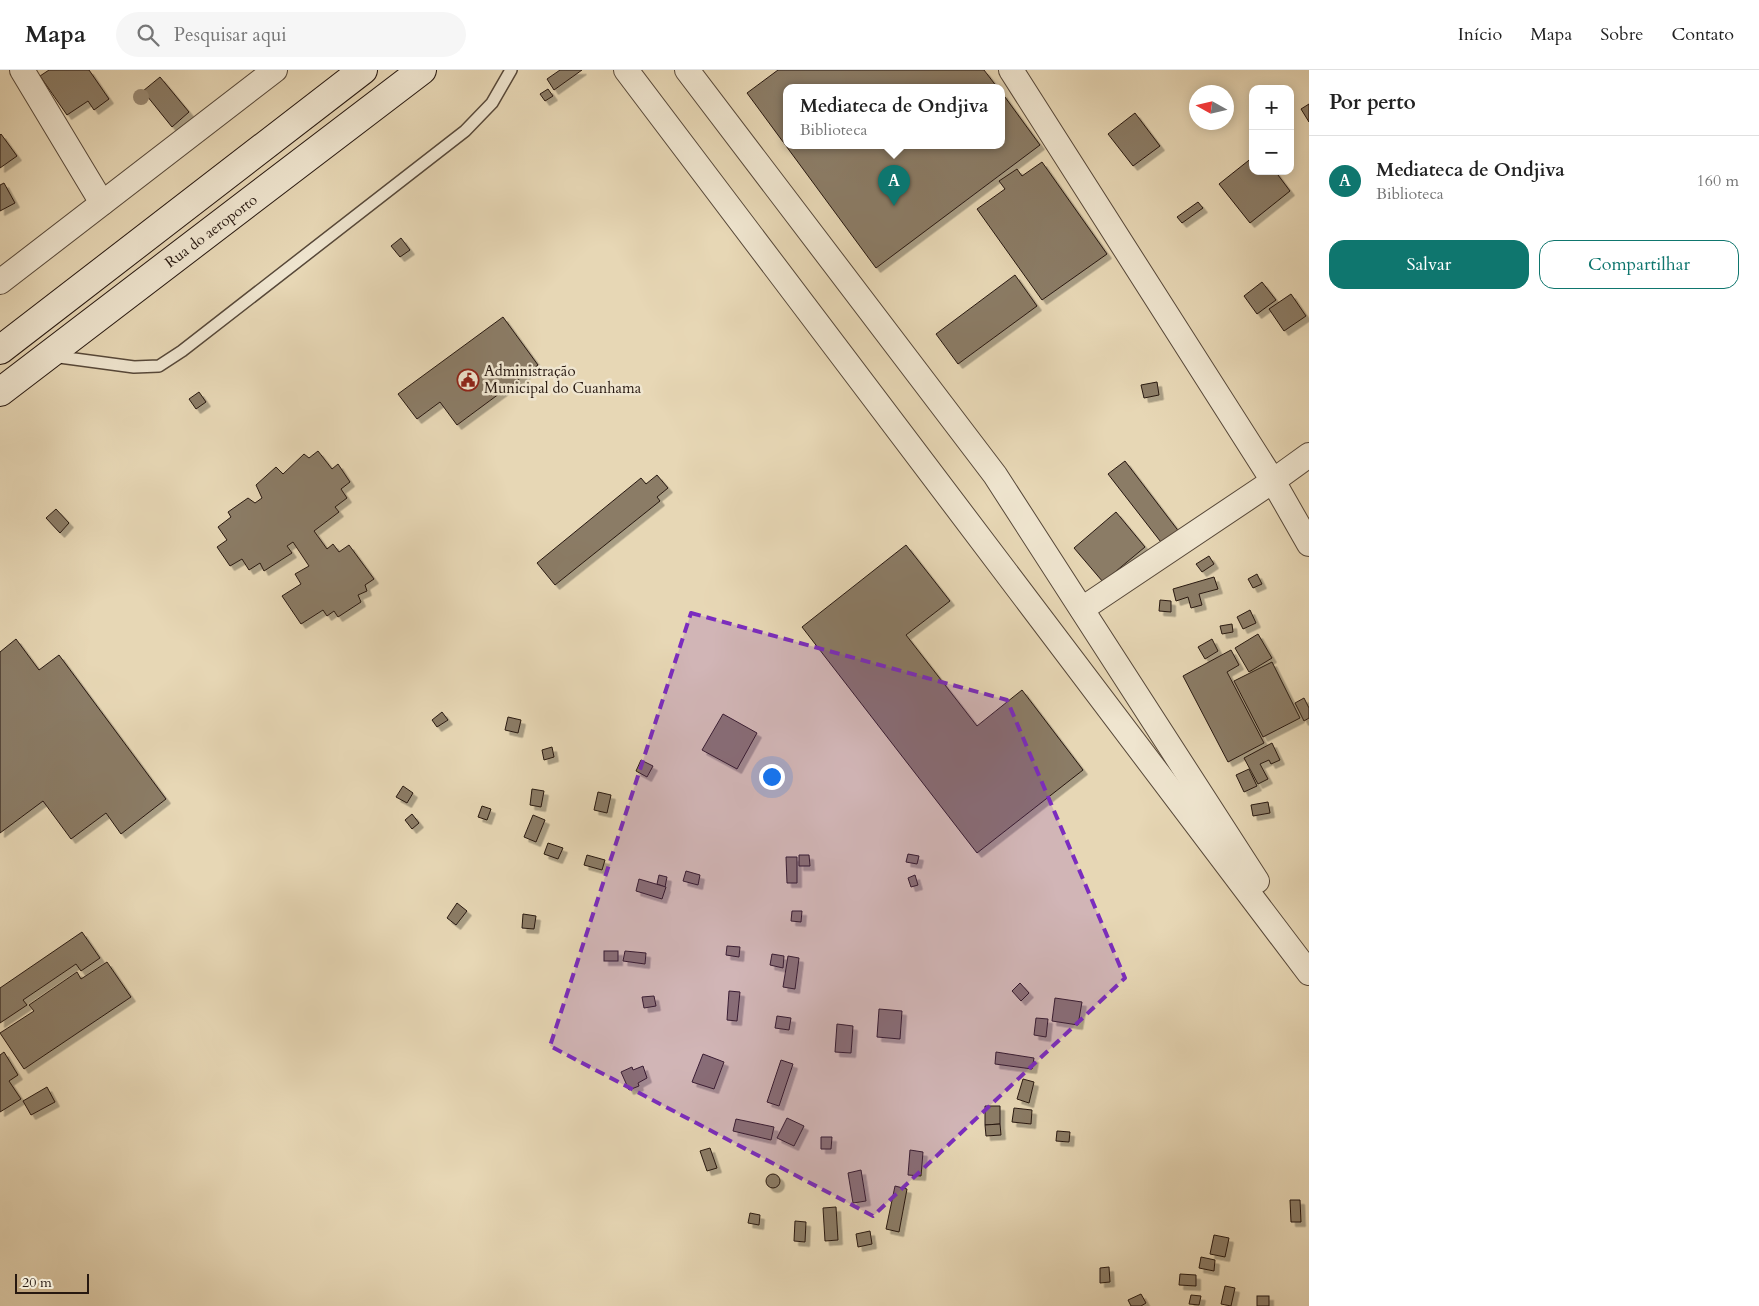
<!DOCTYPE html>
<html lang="pt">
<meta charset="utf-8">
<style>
body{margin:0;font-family:Cardo,serif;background:#f6f6f6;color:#222}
.controls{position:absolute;right:15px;top:15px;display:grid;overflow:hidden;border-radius:10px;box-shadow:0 2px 12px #0003}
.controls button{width:45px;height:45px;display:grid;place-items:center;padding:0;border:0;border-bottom:1px solid #e0e0e0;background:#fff;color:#222;font:25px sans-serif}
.compass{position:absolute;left:1189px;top:15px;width:45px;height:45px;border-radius:50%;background:#fff;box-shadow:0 2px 12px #0003;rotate:278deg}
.scale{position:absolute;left:15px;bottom:12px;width:74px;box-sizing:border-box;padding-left:5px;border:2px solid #271810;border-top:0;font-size:14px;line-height:18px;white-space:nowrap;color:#271810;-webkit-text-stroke:4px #efe5cf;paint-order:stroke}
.you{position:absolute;left:771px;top:706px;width:18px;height:18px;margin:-12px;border:4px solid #fff;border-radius:50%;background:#1a73e8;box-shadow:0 0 0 8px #1a73e833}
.badge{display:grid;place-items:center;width:32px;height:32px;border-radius:50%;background:#0f766e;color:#fff;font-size:16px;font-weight:700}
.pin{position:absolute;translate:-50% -41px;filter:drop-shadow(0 1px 2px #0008)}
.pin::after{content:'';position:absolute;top:26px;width:18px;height:15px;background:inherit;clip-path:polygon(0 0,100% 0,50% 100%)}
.popup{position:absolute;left:783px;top:14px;width:222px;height:65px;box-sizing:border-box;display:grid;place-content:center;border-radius:10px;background:#fff;filter:drop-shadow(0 1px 4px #0005);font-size:16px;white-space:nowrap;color:#767676}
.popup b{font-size:19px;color:#222}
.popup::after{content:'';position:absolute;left:50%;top:100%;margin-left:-10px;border:10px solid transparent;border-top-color:#fff}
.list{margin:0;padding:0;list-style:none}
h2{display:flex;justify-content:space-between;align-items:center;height:65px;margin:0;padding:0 20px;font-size:21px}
h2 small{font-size:16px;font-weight:400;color:#767676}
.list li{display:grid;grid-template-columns:32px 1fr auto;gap:15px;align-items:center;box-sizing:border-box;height:90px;padding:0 20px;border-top:1px solid #e0e0e0}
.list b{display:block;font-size:19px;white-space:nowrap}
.list p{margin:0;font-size:16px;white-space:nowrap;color:#767676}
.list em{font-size:16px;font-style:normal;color:#767676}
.actions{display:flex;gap:10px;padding:15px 20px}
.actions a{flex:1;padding:11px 0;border:1px solid #0f766e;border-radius:15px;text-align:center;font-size:18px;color:#0f766e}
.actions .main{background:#0f766e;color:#fff}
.icon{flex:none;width:28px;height:28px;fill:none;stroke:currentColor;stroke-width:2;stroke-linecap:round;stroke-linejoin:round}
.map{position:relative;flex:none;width:1309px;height:1236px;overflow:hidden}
header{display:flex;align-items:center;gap:30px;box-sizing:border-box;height:70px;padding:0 25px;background:#fff;border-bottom:1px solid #e0e0e0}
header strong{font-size:24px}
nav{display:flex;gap:28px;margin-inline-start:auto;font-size:18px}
.search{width:350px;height:45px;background:#f6f6f6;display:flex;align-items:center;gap:12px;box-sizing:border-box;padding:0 18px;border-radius:28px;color:#767676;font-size:19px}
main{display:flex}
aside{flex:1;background:#fff}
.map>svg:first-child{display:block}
</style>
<header>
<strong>Mapa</strong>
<div class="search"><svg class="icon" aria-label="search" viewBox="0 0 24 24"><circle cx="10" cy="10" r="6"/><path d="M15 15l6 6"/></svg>Pesquisar aqui</div>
<nav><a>Início</a><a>Mapa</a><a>Sobre</a><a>Contato</a></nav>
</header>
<main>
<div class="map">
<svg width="1309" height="1236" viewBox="0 0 1309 1236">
<defs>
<filter id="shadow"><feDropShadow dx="4.5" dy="4.5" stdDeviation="0" flood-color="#0004"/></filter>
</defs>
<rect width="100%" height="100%" fill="#e7d7b5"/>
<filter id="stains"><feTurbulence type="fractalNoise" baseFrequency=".004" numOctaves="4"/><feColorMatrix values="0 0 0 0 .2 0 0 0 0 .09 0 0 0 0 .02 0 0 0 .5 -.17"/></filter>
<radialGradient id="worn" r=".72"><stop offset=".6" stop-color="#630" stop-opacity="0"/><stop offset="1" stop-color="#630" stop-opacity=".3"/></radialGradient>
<g fill="#8b7b66" stroke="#271810" filter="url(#shadow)">
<path d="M 49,0 L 89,0 L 109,29 L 94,40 L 88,31 L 67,45 L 40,6 Z"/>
<path d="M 560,0 L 582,0 L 554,20 L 547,9 Z"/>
<path d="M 778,0 L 984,0 L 997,17 L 786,17 L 786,75 L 1002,75 L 1002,23 L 1040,75 L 876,198 L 747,23 Z"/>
<path d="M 160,7 L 189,42 L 172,57 L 143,21 Z"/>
<path d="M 548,19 L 553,26 L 545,31 L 540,24 Z"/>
<path d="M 1309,34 L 1309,52 L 1301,39 Z"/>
<path d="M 1135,43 L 1160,76 L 1133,96 L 1108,64 Z"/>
<path d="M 1,64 L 17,86 L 0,98 L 0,65 Z"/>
<path d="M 1253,87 L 1253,101 L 1275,101 L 1290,121 L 1250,153 L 1219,114 Z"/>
<path d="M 1042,92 L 1107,184 L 1042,230 L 977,139 L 1005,119 L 999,111 L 1017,99 L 1022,106 Z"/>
<path d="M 4,113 L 15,133 L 0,141 L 0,115 Z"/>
<path d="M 1198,132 L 1203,138 L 1182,153 L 1177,147 Z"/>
<path d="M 401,168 L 410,180 L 400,187 L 391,176 Z"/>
<path d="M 1015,205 L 1037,236 L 958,294 L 936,264 Z"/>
<path d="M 1262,212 L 1276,230 L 1257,244 L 1244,226 Z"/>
<path d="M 1291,224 L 1306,246 L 1284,261 L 1269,239 Z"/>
<path d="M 503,247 L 538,295 L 457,355 L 440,332 L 417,349 L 398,324 Z"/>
<path d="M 1157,312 L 1159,325 L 1144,328 L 1141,315 Z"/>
<path d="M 199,322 L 206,332 L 196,339 L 189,329 Z"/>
<path d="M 318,381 L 332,399 L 338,394 L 350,412 L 341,419 L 347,428 L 335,437 L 339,442 L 314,461 L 327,479 L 333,474 L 339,482 L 349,475 L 374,509 L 365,515 L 367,521 L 358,525 L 361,532 L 338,547 L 334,541 L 327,546 L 323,540 L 301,554 L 282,526 L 301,514 L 295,504 L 309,496 L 293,472 L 287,476 L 292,483 L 264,501 L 260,493 L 249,500 L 242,489 L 230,496 L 217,477 L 227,470 L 218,457 L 231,447 L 228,442 L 248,428 L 255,433 L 262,428 L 256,415 L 276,397 L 283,404 L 304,384 L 309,388 Z"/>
<path d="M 1125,391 L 1180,463 L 1164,476 L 1108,404 Z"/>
<path d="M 657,405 L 668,418 L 657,427 L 660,431 L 555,515 L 537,493 L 641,408 L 646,414 Z"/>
<path d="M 56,439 L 69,453 L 60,463 L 46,448 Z"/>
<path d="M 1116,442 L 1145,477 L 1103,512 L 1074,478 Z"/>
<path d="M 906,475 L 950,531 L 906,565 L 977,656 L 1022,620 L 1083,700 L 977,783 L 802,557 Z"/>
<path d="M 1209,486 L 1214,494 L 1202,502 L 1196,494 Z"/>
<path d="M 1257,504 L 1262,514 L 1253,518 L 1248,509 Z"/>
<path d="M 1214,507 L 1218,519 L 1199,524 L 1202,535 L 1191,538 L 1188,527 L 1176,531 L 1173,519 Z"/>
<path d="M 1160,530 L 1171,531 L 1171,542 L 1159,541 Z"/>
<path d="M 1250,540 L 1256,553 L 1243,559 L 1237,547 Z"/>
<path d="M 1232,554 L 1233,562 L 1222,564 L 1220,556 Z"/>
<path d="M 1258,564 L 1272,588 L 1249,602 L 1235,578 Z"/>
<path d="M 16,569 L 39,600 L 59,585 L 166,729 L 121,764 L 106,743 L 71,769 L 43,731 L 0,763 L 0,582 Z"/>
<path d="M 1212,569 L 1218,581 L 1205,589 L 1198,577 Z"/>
<path d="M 1231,580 L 1239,595 L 1227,602 L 1264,673 L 1228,692 L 1183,606 Z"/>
<path d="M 1272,592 L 1300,648 L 1263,667 L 1234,611 Z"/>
<path d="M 1304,628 L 1309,638 L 1309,648 L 1304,651 L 1295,633 Z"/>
<path d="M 442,642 L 448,650 L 437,657 L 432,650 Z"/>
<path d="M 723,644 L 757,663 L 737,699 L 702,680 Z"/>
<path d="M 508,647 L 521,650 L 518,663 L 505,660 Z"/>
<path d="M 1272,673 L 1280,690 L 1271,694 L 1269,690 L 1260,694 L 1268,709 L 1258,714 L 1244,688 Z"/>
<path d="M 552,677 L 554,687 L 544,690 L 542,680 Z"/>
<path d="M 641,690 L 653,696 L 647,707 L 636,701 Z"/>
<path d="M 1249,699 L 1257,716 L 1244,722 L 1236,705 Z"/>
<path d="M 403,716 L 413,723 L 407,733 L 396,727 Z"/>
<path d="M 532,719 L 544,721 L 541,737 L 530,735 Z"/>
<path d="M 598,722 L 611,725 L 607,743 L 594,740 Z"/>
<path d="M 1268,732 L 1270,743 L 1253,746 L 1251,735 Z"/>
<path d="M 482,736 L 491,739 L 487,750 L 478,747 Z"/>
<path d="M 412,744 L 419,753 L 412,759 L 405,750 Z"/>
<path d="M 533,745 L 545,750 L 536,772 L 524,767 Z"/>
<path d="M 548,773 L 563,778 L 558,789 L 544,784 Z"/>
<path d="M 908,784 L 919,786 L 917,794 L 906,792 Z"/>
<path d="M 587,785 L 605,790 L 602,800 L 584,795 Z"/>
<path d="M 799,785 L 809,785 L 810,796 L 799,796 Z"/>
<path d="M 786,787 L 797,787 L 797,813 L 787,813 Z"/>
<path d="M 686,801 L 700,805 L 698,815 L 683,811 Z"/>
<path d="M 659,805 L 667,807 L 665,817 L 657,814 Z"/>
<path d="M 915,805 L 918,815 L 911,817 L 908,808 Z"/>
<path d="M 639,809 L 666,817 L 662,829 L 636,821 Z"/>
<path d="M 457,833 L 467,841 L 456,855 L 447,848 Z"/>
<path d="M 792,841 L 802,841 L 801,852 L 791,851 Z"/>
<path d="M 523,844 L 536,846 L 534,859 L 522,858 Z"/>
<path d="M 82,862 L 100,888 L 81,901 L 76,894 L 23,930 L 27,935 L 0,953 L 0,918 Z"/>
<path d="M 727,876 L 740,877 L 739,887 L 726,885 Z"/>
<rect x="604" y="881" width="14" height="10"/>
<path d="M 625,881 L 646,883 L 645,894 L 623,891 Z"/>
<path d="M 772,884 L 784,886 L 783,898 L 770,895 Z"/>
<path d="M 788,886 L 799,888 L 795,919 L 783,917 Z"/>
<path d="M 107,892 L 131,927 L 24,999 L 0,963 L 34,941 L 29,935 L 77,902 L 81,909 Z"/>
<path d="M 1020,913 L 1029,923 L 1021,931 L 1012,921 Z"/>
<path d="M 729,921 L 740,922 L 737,951 L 727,950 Z"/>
<path d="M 654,926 L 656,936 L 644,938 L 642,927 Z"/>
<path d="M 1055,928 L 1082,932 L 1078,955 L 1052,951 Z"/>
<path d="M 879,939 L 902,941 L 900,969 L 877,967 Z"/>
<path d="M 777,946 L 791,948 L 789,960 L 775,958 Z"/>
<path d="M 1036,948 L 1048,949 L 1046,967 L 1034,965 Z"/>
<path d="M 837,954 L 853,956 L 851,983 L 835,982 Z"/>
<path d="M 4,982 L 18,1005 L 9,1011 L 21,1029 L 0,1042 L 0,985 Z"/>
<path d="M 996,982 L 1034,988 L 1032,999 L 995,994 Z"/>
<path d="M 703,984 L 724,992 L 714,1019 L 692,1012 Z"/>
<path d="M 781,990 L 793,994 L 779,1036 L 767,1032 Z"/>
<path d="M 643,996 L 647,1008 L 638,1013 L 639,1016 L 629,1020 L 621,1002 L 632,997 L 633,1000 Z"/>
<path d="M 1023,1009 L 1034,1012 L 1029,1033 L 1017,1029 Z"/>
<path d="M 47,1017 L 55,1032 L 31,1045 L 23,1031 Z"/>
<path d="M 985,1036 L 1000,1036 L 1000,1054 L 985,1055 Z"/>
<path d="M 1014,1038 L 1032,1040 L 1031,1054 L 1012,1052 Z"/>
<path d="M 787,1048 L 804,1056 L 794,1076 L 777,1068 Z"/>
<path d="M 736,1049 L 774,1057 L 771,1070 L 733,1061 Z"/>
<path d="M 1000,1054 L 1001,1065 L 986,1066 L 985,1055 Z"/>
<path d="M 1057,1061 L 1070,1062 L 1069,1072 L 1056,1071 Z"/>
<path d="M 821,1067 L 832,1067 L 831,1079 L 821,1079 Z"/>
<path d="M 710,1078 L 717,1098 L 707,1101 L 700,1081 Z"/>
<path d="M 910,1080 L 923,1082 L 921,1106 L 908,1105 Z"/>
<path d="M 861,1100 L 866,1131 L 853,1133 L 848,1103 Z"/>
<circle cx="773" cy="1111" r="7"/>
<path d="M 895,1116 L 907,1119 L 899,1162 L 886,1159 Z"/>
<path d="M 1290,1130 L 1300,1130 L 1301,1152 L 1291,1152 Z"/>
<path d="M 836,1137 L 838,1170 L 825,1171 L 823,1138 Z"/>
<path d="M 750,1143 L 760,1145 L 759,1155 L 748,1153 Z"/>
<path d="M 795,1151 L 806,1152 L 805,1172 L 794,1171 Z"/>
<path d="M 870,1161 L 872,1174 L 858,1177 L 856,1164 Z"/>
<path d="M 1214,1165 L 1229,1168 L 1225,1187 L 1210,1184 Z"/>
<path d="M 1201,1187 L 1215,1190 L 1214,1201 L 1199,1198 Z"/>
<path d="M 1109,1197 L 1110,1212 L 1100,1213 L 1100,1198 Z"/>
<path d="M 1180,1204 L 1196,1205 L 1196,1216 L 1179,1215 Z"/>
<path d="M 1225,1216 L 1235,1218 L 1231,1236 L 1221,1234 Z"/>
<path d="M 1141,1224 L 1146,1233 L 1141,1236 L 1131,1236 L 1128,1230 Z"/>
<path d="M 1191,1225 L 1201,1226 L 1199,1235 L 1189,1234 Z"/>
<rect x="1257" y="1226" width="12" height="10"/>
</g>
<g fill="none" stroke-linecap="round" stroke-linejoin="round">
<g stroke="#574839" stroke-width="14">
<path id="service" d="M 52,286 L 134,297 L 159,296 L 182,281 L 465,61 L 492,33 L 511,0"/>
</g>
<g stroke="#574839" stroke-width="26">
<g id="minor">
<path d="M 22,0 L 102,133"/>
<path d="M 626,0 L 1309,903"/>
<path d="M 687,0 L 995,405 L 1257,811"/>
<path d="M 1011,0 L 1273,411 L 1309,474"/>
<path d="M 0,212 L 275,0"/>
<path d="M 1082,539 L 1273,411 L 1309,385"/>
</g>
</g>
<g stroke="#271810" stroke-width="30">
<g id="secondary">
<path d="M 0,280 L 363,0"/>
<path d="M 0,322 L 422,0"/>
</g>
</g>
<use href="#service" stroke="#efe5cf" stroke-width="11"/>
<use href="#minor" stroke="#efe5cf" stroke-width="24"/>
<use href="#secondary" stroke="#efe5cf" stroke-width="28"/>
</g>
<circle fill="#988871" cx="141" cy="27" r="8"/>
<path fill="#7b2cbf" fill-opacity="0.2" stroke="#7b2cbf" stroke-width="4" stroke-dasharray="10 6" stroke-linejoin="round" d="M 691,543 L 1007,630 L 1125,908 L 873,1146 L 550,976 Z"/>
<defs>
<g id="civic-ring" transform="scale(1.125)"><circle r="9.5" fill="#efe5cf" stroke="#8f2418" stroke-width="1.5"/><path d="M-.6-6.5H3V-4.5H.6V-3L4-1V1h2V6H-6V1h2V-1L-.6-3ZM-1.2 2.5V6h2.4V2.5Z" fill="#8f2418"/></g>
</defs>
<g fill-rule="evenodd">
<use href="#civic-ring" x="468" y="310"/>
</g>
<g text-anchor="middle" stroke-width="5" stroke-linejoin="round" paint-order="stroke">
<g font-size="15" fill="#271810" stroke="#efe5cf">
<text transform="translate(211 161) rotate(-37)" y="5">Rua do aeroporto</text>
</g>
<g font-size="15" fill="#271810" stroke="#efe5cf" text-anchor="start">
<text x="484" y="306">Administração<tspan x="484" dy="17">Municipal do Cuanhama</tspan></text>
</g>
</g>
<rect width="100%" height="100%" filter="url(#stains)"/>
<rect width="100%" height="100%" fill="url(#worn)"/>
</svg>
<div class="controls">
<button>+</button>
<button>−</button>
</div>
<svg class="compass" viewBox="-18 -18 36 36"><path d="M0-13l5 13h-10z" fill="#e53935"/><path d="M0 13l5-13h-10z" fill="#767676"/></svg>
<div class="scale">20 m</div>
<div class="you"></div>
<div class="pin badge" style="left:894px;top:136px">A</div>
<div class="popup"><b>Mediateca de Ondjiva</b>Biblioteca</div>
</div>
<aside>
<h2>Por perto<small></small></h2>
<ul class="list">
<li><span class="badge">A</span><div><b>Mediateca de Ondjiva</b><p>Biblioteca</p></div><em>160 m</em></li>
</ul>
<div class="actions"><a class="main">Salvar</a><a>Compartilhar</a></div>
</aside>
</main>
